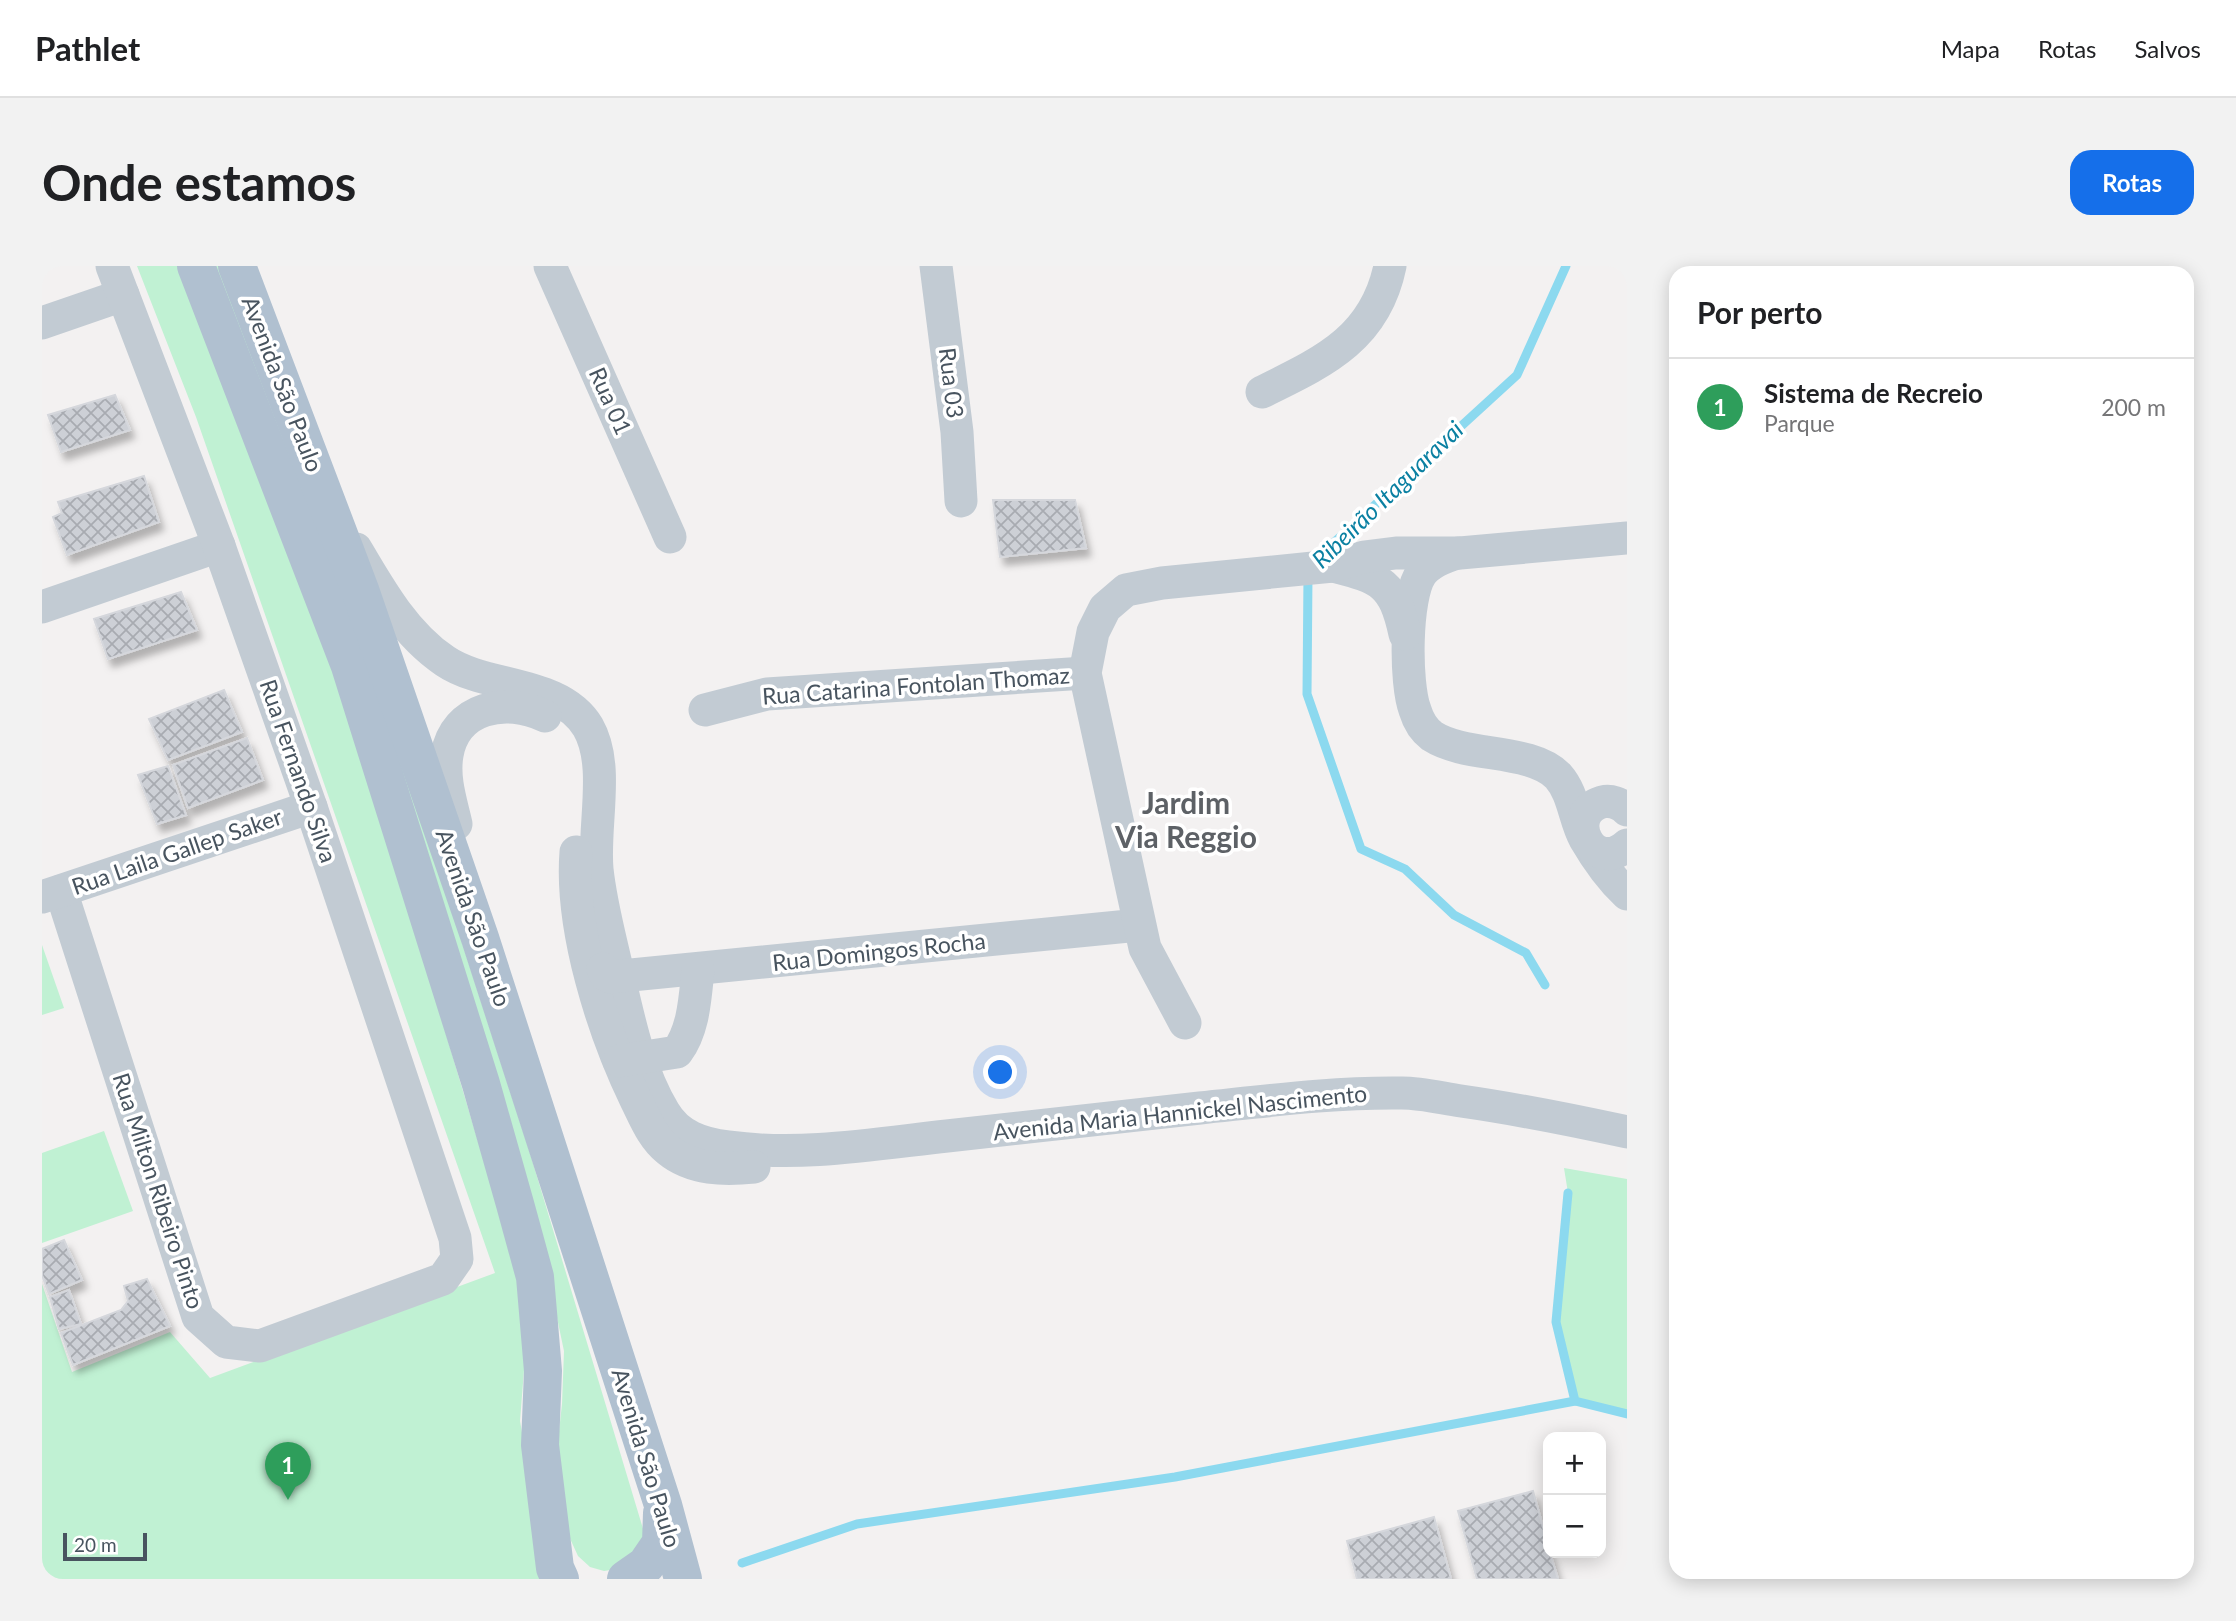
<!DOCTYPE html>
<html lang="pt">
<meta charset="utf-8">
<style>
body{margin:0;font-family:Lato,sans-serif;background:#f2f2f2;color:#202124}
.controls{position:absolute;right:21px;bottom:21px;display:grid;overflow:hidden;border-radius:14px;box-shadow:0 4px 18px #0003}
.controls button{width:63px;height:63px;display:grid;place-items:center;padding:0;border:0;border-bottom:2px solid #e0e0e0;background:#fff;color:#202124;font:35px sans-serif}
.scale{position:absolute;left:21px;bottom:18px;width:84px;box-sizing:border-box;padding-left:7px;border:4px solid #48545f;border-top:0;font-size:19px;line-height:24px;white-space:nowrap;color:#48545f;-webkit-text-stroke:5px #fff;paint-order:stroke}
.you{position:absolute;left:959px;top:807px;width:24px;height:24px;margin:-18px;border:5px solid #fff;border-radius:50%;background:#1a73e8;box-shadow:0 0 0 10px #1a73e833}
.badge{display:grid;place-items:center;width:46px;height:46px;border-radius:50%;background:#156fea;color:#fff;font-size:23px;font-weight:700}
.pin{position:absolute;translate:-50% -58px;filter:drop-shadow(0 2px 4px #0008)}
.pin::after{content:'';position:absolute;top:37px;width:24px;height:21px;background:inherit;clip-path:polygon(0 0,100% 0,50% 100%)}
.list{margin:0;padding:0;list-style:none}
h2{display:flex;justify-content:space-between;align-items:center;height:91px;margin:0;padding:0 28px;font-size:30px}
h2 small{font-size:23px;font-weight:400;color:#757577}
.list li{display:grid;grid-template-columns:46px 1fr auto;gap:21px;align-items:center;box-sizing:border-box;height:98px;padding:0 28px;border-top:2px solid #e0e0e0}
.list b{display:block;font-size:26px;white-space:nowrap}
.list p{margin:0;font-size:23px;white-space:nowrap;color:#757577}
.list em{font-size:23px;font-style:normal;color:#757577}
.map{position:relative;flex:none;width:1585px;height:1313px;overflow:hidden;border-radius:21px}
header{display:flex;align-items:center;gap:42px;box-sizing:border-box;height:98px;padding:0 35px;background:#fff;border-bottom:2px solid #e0e0e0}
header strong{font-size:33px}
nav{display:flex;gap:38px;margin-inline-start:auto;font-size:24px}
.intro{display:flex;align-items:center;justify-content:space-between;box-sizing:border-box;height:168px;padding:0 42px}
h1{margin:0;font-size:49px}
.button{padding:18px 32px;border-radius:21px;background:#156fea;color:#fff;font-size:24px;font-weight:700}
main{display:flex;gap:42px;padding:0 42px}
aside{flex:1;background:#fff;border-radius:21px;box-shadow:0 4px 18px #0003}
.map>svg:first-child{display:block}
</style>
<header>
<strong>Pathlet</strong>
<nav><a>Mapa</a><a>Rotas</a><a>Salvos</a></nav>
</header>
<div class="intro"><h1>Onde estamos</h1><a class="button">Rotas</a></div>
<main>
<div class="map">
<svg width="1585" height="1313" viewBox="0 0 1585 1313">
<defs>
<pattern id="building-cross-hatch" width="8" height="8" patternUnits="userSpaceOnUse" patternTransform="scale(1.75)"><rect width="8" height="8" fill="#cdd0d6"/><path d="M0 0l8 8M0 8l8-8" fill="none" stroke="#a8abb1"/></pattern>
<filter id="shadow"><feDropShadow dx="4.5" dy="8" stdDeviation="3.5" flood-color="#0004"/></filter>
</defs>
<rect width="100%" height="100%" fill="#f3f1f1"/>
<g fill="#c0f1d3">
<path d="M 95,0 L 135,0 L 267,331 L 322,493 L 480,1023 L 484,1079 L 478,1155 L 506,1313 L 0,1313 L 0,1018 L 30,1106 L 128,1066 L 168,1112 L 453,1007 L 154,151 Z"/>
<path d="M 162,0 L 178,0 L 299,302 L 487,884 L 602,1266 L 600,1283 L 575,1303 L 562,1305 L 548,1301 L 536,1290 L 525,1266 L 513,1202 L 520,1138 L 522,1085 L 501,985 Z"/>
<path d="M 0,679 L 22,742 L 0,749 Z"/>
<path d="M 62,865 L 91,945 L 0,977 L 0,887 Z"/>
<path d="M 1522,902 L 1585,913 L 1585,1148 L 1533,1135 L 1514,1056 L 1526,927 Z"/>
</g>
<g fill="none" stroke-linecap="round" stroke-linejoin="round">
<g stroke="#8cd9ef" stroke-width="9">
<path d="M 1275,292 L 1475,109 L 1524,0"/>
<path d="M 1266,309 L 1265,428 L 1319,583 L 1363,603 L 1412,649 L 1484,687 L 1503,719"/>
<path d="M 1526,927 L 1514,1056 L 1533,1135 L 1585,1148"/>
<path d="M 700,1297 L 815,1258 L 1133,1211 L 1533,1135"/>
</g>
</g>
<g fill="url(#building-cross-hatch)" stroke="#d5d7dc" stroke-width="2" filter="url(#shadow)">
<path d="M 73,129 L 88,164 L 19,186 L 6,149 Z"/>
<path d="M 102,210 L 117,256 L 25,289 L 11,251 L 20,247 L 16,236 Z"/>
<path d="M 951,234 L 1033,234 L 1044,282 L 958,291 Z"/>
<path d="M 139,326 L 155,364 L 66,393 L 52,353 Z"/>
<path d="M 182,424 L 200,466 L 126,494 L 107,453 Z"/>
<path d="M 205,472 L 221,514 L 146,542 L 131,499 Z"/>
<path d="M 126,500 L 144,549 L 115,558 L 96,509 Z"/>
<path d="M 22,974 L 40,1014 L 7,1028 L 0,1009 L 0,983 Z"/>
<path d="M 105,1013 L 128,1060 L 31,1099 L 19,1067 L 79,1044 L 86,1035 L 82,1020 Z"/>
<path d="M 27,1024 L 39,1058 L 17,1063 L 8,1031 Z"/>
<path d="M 1491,1225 L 1506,1279 L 1506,1287 L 1508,1287 L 1516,1313 L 1435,1313 L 1416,1245 Z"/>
<path d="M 1392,1251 L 1409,1313 L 1315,1313 L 1305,1275 Z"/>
</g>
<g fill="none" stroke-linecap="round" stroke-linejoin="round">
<g stroke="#c2cbd3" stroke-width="33">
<path d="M 508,0 L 628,271"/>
<path d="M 894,0 L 915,166 L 919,235"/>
<path d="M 0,57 L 81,29"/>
<path d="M 1220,126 C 1281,96 1333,73 1348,0"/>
<path d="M 314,283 C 338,324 363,368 403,395 C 444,423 518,414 546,461 C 568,499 551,559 555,603 C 558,633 566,664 573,694 C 585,745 595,801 622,846 C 636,870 660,878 686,881 C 759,891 833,878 905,870 C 989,861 1073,851 1158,842 C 1225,835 1292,826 1360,827 C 1379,827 1399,832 1419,835 C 1475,843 1530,854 1585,866"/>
<path d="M 1416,287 C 1402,291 1388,296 1379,308 C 1363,331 1363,418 1373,444 C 1376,454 1382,464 1390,470 C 1424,492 1488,482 1516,510 C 1532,528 1532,553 1543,573 C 1554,592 1569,613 1585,628"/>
<path d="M 1291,300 C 1339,312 1352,317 1363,368"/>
<path d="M 0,341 L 177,280"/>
<path d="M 663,444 L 725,428 L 1043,407"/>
<path d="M 1585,544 C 1578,537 1569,534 1560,536 C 1520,548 1550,610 1585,579"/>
<path d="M 414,558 C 409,536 401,513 405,489 C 413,441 464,431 503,450"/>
<path d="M 534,586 C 528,663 561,766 594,834 C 603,852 610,871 626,884 C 650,904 683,904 712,901"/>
<path d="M 19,625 L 156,1051 L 184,1076 L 218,1080 L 401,1013 L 415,993 L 413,972 L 269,541 L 177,280 L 70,0"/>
<path d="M 0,631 L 269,541"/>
<path d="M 561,703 L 564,709 L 569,711 L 1097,659"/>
<path d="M 1143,757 L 1103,682 L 1043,407 L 1051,366 L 1063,342 L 1084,324 L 1120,317 L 1291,300 L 1322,291 L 1354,287 L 1418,287 L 1585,272"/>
<path d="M 577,795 L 635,786 C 652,763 653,732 656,704"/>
</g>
<g stroke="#b0c0d0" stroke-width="38">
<path d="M 154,0 L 308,400 L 439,818 L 473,938 L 493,1011 L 501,1105 L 498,1179 L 513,1302 L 518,1313"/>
<path d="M 195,0 L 318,324 L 438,672 L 621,1239 L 641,1313"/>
<path d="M 584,1313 L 604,1299 L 619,1277 L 620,1247"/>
</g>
</g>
<g text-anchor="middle" stroke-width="7" stroke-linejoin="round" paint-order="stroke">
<g font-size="23" fill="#48545f" stroke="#fff">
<text transform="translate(909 117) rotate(83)" y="8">Rua 03</text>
<text transform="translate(240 118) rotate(69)" y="8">Avenida São Paulo</text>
<text transform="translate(568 135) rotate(66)" y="8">Rua 01</text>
<text transform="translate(874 420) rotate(-4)" y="8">Rua Catarina Fontolan Thomaz</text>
<text transform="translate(256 505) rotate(71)" y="8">Rua Fernando Silva</text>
<text transform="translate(135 586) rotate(-19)" y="8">Rua Laila Gallep Saker</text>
<text transform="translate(431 652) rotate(71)" y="8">Avenida São Paulo</text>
<text transform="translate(837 686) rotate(-6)" y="8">Rua Domingos Rocha</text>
<text transform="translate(1138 847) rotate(-6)" y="8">Avenida Maria Hannickel Nascimento</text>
<text transform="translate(116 925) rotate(72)" y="8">Rua Milton Ribeiro Pinto</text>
<text transform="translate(604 1192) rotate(73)" y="8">Avenida São Paulo</text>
</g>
<g font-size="24" font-style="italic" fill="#0a80a2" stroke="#fff">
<text transform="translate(1346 229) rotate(-44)" y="8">Ribeirão Itaguaravai</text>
</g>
<g font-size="30" font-weight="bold" fill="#5d6166" stroke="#fff">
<text x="1144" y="548">Jardim<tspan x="1144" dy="34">Via Reggio</tspan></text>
</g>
</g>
</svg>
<div class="controls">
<button>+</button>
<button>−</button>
</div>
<div class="scale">20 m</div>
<div class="you"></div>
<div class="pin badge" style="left:246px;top:1234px;background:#2e9e5b">1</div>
</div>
<aside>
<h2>Por perto<small></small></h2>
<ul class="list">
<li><span class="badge" style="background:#2e9e5b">1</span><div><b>Sistema de Recreio</b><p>Parque</p></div><em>200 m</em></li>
</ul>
</aside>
</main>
